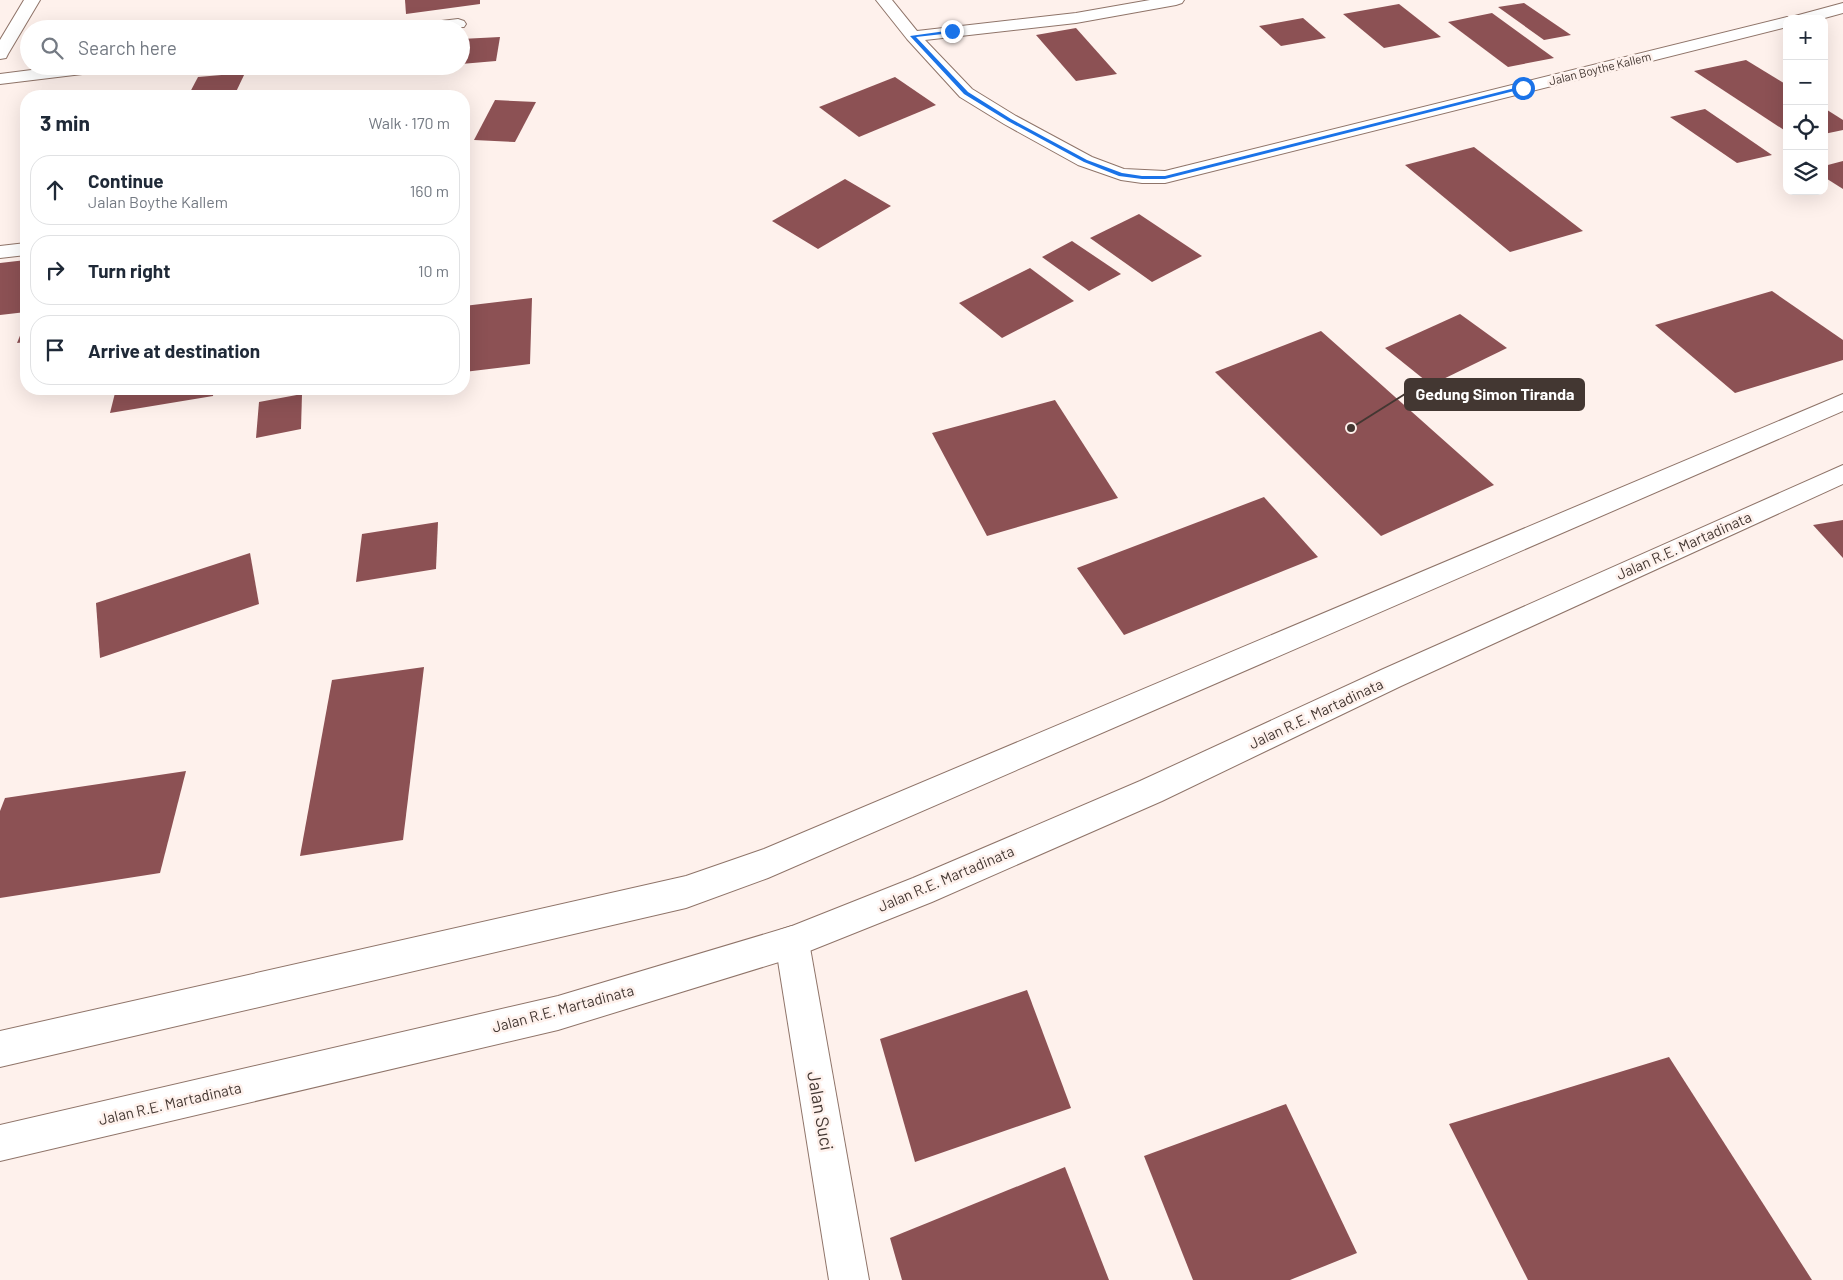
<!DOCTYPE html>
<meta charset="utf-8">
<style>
body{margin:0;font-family:Barlow,sans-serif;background:#f2f2f3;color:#1f2937}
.controls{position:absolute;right:15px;top:15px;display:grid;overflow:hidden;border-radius:10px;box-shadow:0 5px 20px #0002}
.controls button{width:45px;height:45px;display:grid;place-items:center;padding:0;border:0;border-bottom:1px solid #e0e1e3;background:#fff;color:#1f2937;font:25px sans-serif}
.stop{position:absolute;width:15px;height:15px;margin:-11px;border:4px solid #1a73e8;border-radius:50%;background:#fff}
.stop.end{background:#1a73e8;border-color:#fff;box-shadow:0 1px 5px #0008}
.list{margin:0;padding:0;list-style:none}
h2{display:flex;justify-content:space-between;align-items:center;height:65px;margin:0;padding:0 20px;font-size:21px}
h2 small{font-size:16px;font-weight:400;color:#747a83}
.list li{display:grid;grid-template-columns:32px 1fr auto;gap:15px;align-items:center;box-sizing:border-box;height:70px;margin:0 10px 10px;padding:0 10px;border:1px solid #e0e1e3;border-radius:20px}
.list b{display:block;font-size:19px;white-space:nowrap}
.list p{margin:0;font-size:16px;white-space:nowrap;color:#747a83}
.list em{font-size:16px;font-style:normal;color:#747a83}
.icon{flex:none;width:28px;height:28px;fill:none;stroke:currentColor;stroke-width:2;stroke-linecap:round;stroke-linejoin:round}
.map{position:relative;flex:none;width:1843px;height:1280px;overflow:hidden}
.search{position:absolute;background:#fff;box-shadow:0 5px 20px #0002;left:20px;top:20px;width:450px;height:55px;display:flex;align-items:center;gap:12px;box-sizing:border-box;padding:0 18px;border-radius:28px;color:#747a83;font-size:19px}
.panel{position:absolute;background:#fff;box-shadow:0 5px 20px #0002;left:20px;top:90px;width:450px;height:305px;border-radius:20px}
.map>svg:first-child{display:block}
</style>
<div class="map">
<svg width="1843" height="1280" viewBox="0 0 1843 1280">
<rect width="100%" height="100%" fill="#fef1ec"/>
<g fill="#8c5154">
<path d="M 405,0 L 480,0 L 480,4 L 406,14 Z"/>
<path d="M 1524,3 L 1571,35 L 1544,40 L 1498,7 Z"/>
<path d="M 1399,4 L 1441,37 L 1384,48 L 1343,14 Z"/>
<path d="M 1492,13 L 1554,58 L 1508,67 L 1448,22 Z"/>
<path d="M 1303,18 L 1326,38 L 1281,46 L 1259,26 Z"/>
<path d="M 1076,28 L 1117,74 L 1076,81 L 1036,35 Z"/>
<path d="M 500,37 L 496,61 L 461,64 L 461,39 Z"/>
<path d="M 1746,60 L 1787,85 L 1787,132 L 1694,71 Z"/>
<path d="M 245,73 L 234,96 L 188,96 L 198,77 Z"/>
<path d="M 895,77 L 936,105 L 859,137 L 819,107 Z"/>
<path d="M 495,100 L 536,102 L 515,142 L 474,140 Z"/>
<path d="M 1824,108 L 1843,120 L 1843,130 L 1824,134 Z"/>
<path d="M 1705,109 L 1772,155 L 1737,163 L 1670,117 Z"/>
<path d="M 1474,147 L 1583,231 L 1510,252 L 1405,165 Z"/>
<path d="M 1843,161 L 1843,189 L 1824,177 L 1824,166 Z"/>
<path d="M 845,179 L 891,206 L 818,249 L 772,221 Z"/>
<path d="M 1139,214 L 1202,256 L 1152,282 L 1090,238 Z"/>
<path d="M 1072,241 L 1121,274 L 1089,291 L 1042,257 Z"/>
<path d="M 26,260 L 26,312 L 0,315 L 0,263 Z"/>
<path d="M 1030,268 L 1074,301 L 1002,338 L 959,303 Z"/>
<path d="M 1772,291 L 1843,340 L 1843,360 L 1735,393 L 1655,325 Z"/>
<path d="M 532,298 L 530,364 L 464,372 L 464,306 Z"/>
<path d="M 1460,314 L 1507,348 L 1431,385 L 1385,348 Z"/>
<path d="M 26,321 L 26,342 L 17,343 Z"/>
<path d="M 1321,331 L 1494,485 L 1381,536 L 1215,372 Z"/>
<path d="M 116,389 L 214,389 L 213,396 L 110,413 Z"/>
<path d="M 302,394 L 301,429 L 256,438 L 259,402 Z"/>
<path d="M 1055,400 L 1118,498 L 987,536 L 932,433 Z"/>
<path d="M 1264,497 L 1318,557 L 1124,635 L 1077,568 Z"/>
<path d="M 1843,520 L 1843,558 L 1813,525 Z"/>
<path d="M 438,522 L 436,569 L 356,582 L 362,534 Z"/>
<path d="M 250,553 L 259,604 L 100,658 L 96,603 Z"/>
<path d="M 424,667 L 403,840 L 300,856 L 332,680 Z"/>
<path d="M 186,771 L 160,873 L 0,898 L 0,811 L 5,798 Z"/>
<path d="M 1027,990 L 1071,1108 L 915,1162 L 880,1039 Z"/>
<path d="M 1669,1057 L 1812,1280 L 1528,1280 L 1449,1124 Z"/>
<path d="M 1286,1104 L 1357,1253 L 1290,1280 L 1193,1280 L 1144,1156 Z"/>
<path d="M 1065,1167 L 1109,1280 L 902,1280 L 890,1238 Z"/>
</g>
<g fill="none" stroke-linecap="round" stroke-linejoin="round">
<g stroke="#8f7469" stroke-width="2">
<g id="minor">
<path d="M 24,0 L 40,0 L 8,54 L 6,58 L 0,59 L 0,40 Z"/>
<path d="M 876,0 L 892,0 L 917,31 L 1076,13 L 1150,0 L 1184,0 L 1182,3 L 1176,5 L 1076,23 L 925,40 L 972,89 L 1016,116 L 1092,157 L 1124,169 L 1165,171 L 1787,17 L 1793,19 L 1787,19 L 1787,27 L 1165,183 L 1142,183 L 1121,180 L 1078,165 L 1004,124 L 960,97 L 907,39 Z"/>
<path d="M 1843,3 L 1843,13 L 1821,19 L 1793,19 L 1795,16 Z"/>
<path d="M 458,19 L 464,21 L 466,24 L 464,27 L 408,29 L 410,26 L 416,24 Z"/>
<path d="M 63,66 L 115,66 L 113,70 L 107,71 L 0,84 L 0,74 Z"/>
<path d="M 26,243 L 26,255 L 0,258 L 0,246 Z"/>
<path d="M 792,926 L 804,930 L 809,942 L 869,1280 L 829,1280 L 775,942 L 780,930 Z"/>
</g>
</g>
<g stroke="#8f7469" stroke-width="2">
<g id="trunk">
<path d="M 1843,394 L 1843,411 L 768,878 L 686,908 L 0,1067 L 0,1031 L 686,876 L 764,849 Z"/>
<path d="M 1843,465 L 1843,484 L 1401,686 L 1162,801 L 932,902 L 792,958 L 558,1030 L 0,1161 L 0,1125 L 558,996 L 792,926 L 913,878 L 1140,781 L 1381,670 Z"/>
</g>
</g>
<use href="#minor" fill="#fff" fill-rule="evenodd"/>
<use href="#trunk" fill="#fff" fill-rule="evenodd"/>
</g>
<path fill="#1a73e8" d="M 953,30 L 952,33 L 916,37 L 968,92 L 1011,119 L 1087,160 L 1122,173 L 1142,176 L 1165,176 L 1523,86 L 1526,88 L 1165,179 L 1142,179 L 1119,176 L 1084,162 L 1008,121 L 964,94 L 910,36 Z"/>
<g text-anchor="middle" stroke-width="5" stroke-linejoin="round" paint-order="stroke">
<g font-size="12" fill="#433732" stroke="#fef1ec">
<text transform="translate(1600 69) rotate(-14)" y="4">Jalan Boythe Kallem</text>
</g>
<g font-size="15" fill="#433732" stroke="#fef1ec">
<text transform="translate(1684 546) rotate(-24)" y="5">Jalan R.E. Martadinata</text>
<text transform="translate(1316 714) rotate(-25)" y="5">Jalan R.E. Martadinata</text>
<text transform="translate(946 879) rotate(-23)" y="5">Jalan R.E. Martadinata</text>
<text transform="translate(563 1009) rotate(-15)" y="5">Jalan R.E. Martadinata</text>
<text transform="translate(170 1104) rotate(-13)" y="5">Jalan R.E. Martadinata</text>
</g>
<g font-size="18" fill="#433732" stroke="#fef1ec">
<text transform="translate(820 1111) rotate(80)" y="6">Jalan Suci</text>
</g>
</g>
<path fill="none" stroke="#433732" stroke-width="2" d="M1351 428L1405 394"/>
<circle fill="#433732" stroke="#fef1ec" stroke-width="2" cx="1351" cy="428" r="5"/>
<rect fill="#433732" stroke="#433732" stroke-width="2" x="1405" y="379" width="179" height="31" rx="5"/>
<g font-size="16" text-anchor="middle" font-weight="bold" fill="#fff">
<text x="1495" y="400">Gedung Simon Tiranda</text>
</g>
</svg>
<div class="controls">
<button>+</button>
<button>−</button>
<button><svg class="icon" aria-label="locate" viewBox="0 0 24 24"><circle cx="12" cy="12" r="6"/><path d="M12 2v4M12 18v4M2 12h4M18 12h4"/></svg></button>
<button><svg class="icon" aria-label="layers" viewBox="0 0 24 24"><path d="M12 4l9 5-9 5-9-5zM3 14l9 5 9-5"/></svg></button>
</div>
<div class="stop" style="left:1523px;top:88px"></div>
<div class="stop end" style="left:952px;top:31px"></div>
<div class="search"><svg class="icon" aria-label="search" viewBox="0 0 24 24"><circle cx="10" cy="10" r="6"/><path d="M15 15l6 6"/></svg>Search here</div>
<section class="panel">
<h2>3 min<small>Walk · 170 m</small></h2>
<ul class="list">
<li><svg class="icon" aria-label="ahead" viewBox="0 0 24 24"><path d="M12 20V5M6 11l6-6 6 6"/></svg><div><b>Continue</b><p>Jalan Boythe Kallem</p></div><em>160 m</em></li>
<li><svg class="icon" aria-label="right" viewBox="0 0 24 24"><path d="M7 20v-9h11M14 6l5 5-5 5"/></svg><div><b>Turn right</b></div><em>10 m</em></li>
<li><svg class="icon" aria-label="arrive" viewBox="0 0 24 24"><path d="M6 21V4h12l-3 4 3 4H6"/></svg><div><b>Arrive at destination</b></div></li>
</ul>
</section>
</div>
